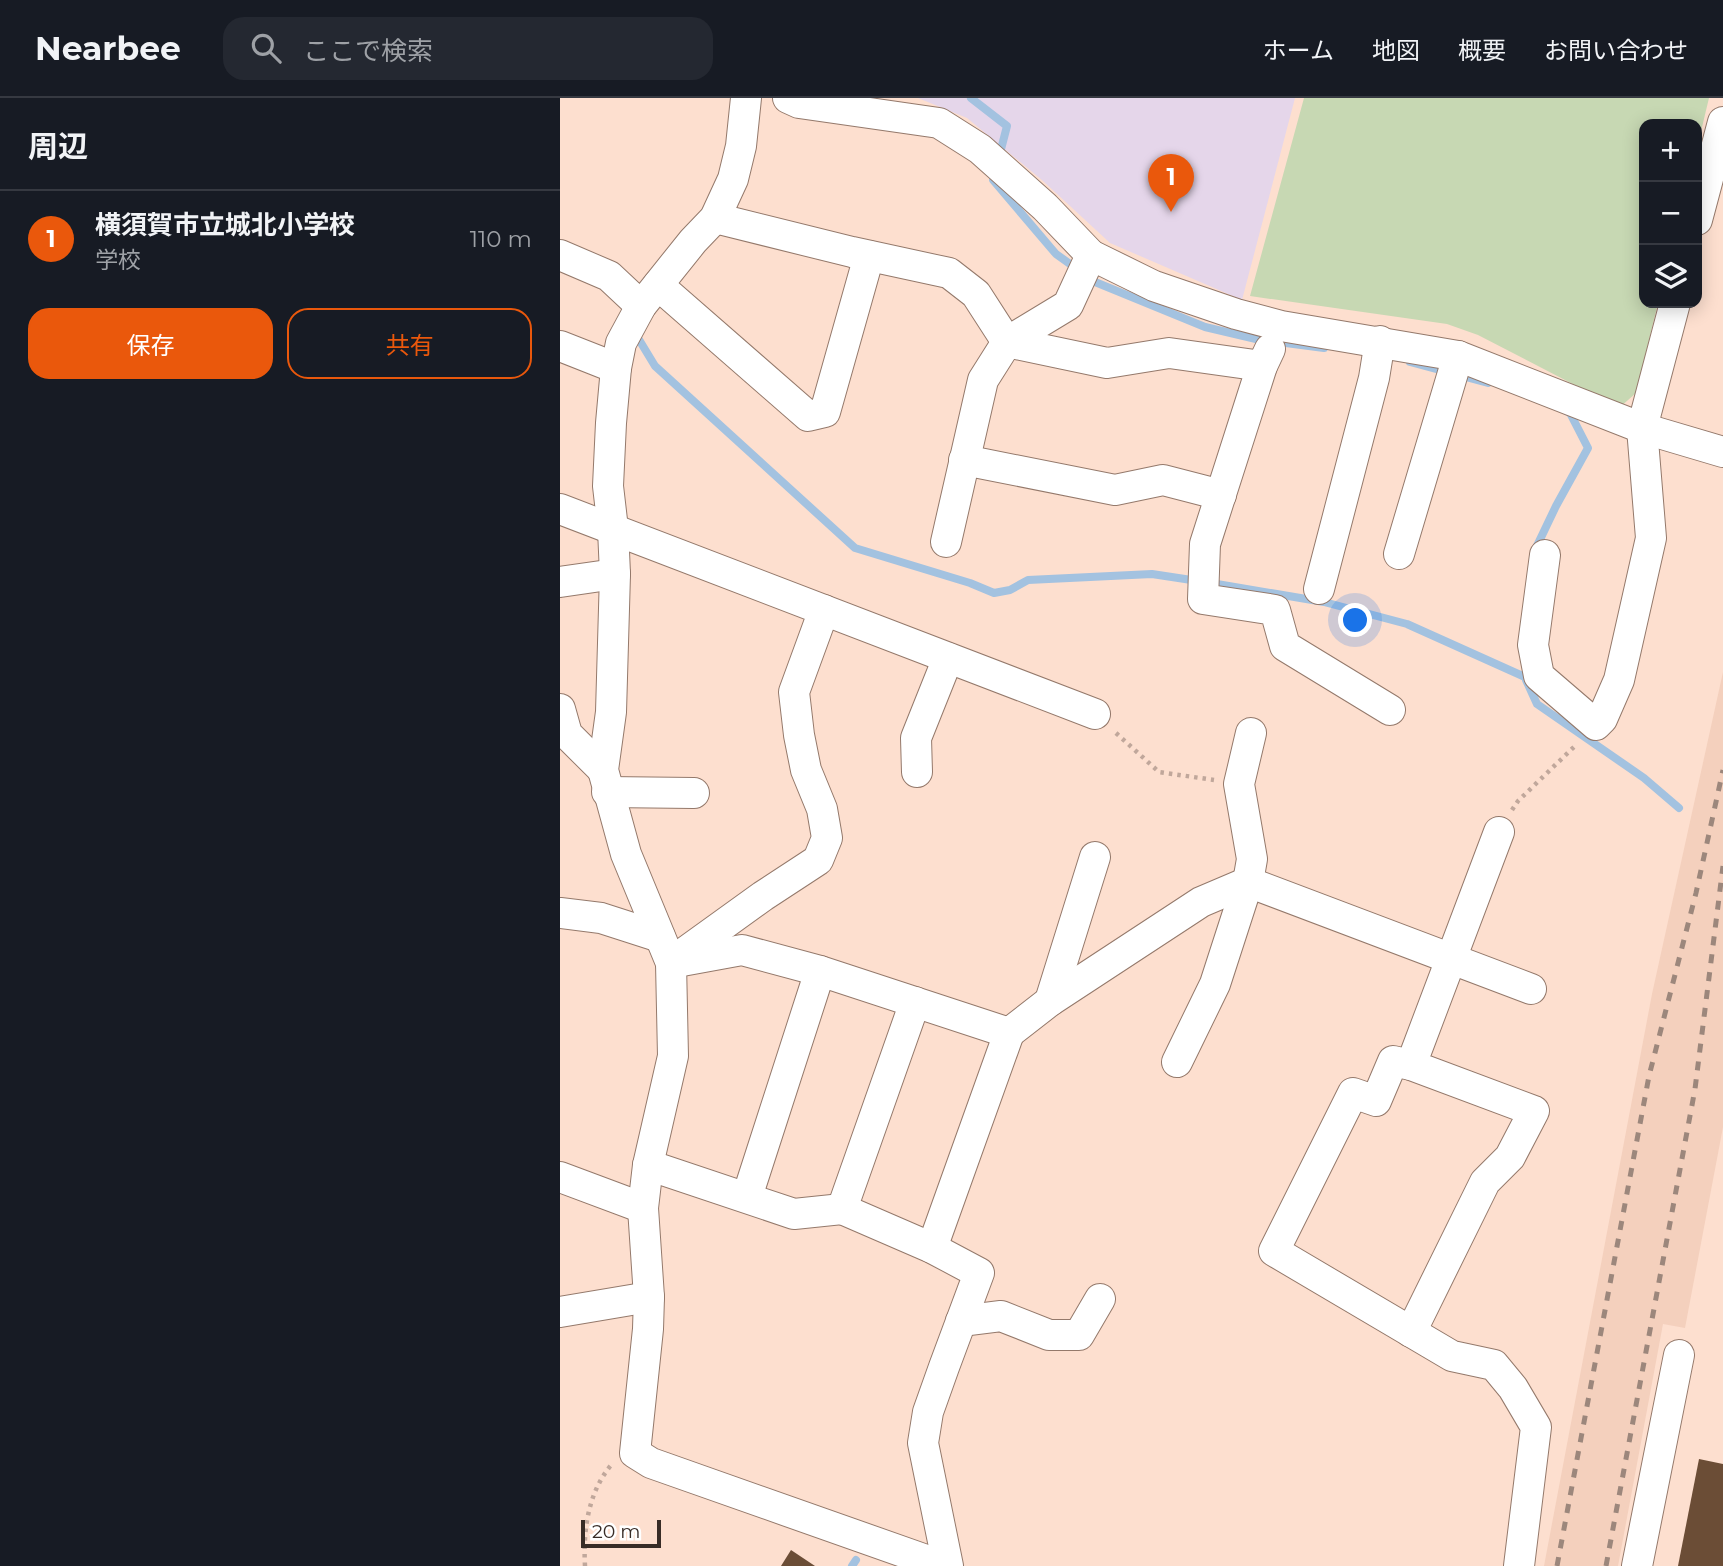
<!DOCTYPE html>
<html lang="ja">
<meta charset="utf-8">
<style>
body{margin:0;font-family:Montserrat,"Noto Sans JP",sans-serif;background:#242831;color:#f1f3f6}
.controls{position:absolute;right:21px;top:21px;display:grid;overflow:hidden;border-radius:14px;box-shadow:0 4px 18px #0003}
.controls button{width:63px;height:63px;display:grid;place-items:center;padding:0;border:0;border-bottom:2px solid #363941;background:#171b24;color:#f1f3f6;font:35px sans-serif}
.scale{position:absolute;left:21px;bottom:18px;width:80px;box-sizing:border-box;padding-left:7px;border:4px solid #382c26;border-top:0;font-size:19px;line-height:24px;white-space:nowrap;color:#382c26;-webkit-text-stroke:5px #fff;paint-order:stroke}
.you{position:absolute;left:796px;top:523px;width:24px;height:24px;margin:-18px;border:5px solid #fff;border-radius:50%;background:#1a73e8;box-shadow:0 0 0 10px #1a73e833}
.badge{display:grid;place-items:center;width:46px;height:46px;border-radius:50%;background:#ea580c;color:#fff;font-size:23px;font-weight:700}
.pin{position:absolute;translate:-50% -58px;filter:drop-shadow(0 2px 4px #0008)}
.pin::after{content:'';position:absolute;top:37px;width:24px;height:21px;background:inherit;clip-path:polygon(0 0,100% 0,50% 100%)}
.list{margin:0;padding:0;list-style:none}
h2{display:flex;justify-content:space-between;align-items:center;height:91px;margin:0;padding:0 28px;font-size:30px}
h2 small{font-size:23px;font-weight:400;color:#9ea1a6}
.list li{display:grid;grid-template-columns:46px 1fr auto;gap:21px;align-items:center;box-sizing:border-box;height:98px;padding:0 28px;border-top:2px solid #363941}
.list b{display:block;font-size:26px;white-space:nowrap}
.list p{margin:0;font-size:23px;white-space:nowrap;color:#9ea1a6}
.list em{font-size:23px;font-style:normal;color:#9ea1a6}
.actions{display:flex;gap:14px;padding:21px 28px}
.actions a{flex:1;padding:16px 0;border:2px solid #ea580c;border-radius:21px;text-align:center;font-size:24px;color:#ea580c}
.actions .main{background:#ea580c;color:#fff}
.icon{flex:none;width:38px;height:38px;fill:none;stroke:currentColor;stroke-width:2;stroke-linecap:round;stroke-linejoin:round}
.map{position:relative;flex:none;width:1163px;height:1468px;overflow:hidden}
header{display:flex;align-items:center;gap:42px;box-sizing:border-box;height:98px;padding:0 35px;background:#171b24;border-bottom:2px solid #363941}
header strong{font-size:33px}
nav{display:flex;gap:38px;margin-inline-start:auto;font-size:24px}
.search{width:490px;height:63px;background:#242831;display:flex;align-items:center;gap:18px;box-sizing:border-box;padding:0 24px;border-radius:21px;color:#9ea1a6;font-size:26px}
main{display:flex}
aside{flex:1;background:#171b24}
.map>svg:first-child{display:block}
</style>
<header>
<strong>Nearbee</strong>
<div class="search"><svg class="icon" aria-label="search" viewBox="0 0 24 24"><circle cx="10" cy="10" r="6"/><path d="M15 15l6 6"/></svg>ここで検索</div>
<nav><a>ホーム</a><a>地図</a><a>概要</a><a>お問い合わせ</a></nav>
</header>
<main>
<aside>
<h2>周辺<small></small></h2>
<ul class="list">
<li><span class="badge">1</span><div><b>横須賀市立城北小学校</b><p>学校</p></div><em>110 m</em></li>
</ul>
<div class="actions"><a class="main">保存</a><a>共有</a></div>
</aside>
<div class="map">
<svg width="1163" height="1468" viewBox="0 0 1163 1468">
<rect width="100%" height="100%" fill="#fddfcf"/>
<path fill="#f4d0bd" d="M 1163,574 L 1163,1029 L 1125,1230 L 1103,1226 L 1058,1468 L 984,1468 L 1092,896 Z"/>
<path fill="#e5d6ea" d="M 358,0 L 735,0 L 682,202 L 550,145 L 483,83 L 407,20 Z"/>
<path fill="#c7d8b3" d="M 744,0 L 1149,0 L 1137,50 L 1137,26 L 1084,26 L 1084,205 L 1098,205 L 1076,295 L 1059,310 L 918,237 L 887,226 L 690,198 Z"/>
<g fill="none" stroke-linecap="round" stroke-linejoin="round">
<g stroke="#a3c2e0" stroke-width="8">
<path d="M 411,0 L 447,28 L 439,59"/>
<path d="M 434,75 L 433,82 L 496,156 L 517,171"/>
<path d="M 527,179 L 535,184 L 645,229 L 696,241 L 764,250"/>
<path d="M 75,235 L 95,268 L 295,450 L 410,485 L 434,495 L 450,492 L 468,482 L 592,476 L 638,483"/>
<path d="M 850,264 L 928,285"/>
<path d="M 975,452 L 996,408 L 1028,350 L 1010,315 L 1006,313"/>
<path d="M 651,485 L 764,504 L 847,526 L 965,579"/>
<path d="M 966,582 L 977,606 L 1084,680 L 1119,710"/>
<path d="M 292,1468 L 296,1462"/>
</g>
</g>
<g fill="#6b4d36">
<path d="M 1139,1361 L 1163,1366 L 1163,1468 L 1118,1468 Z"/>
<path d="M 231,1452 L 255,1468 L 221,1468 Z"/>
</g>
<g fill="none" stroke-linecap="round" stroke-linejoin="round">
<g stroke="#94796b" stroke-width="32">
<g id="minor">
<path d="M 186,0 L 181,48 L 173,81 L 155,120 L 133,143 L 81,208 L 61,245 L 56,270 L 51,325 L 48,388 L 53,431 L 55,476 L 51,614 L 43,672 L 66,756 L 111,865 L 113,958 L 88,1067 L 83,1110 L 89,1199 L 88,1231 L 75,1355 L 91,1365 L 383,1468"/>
<path d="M 228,0 L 239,5 L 379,25 L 420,51 L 485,109 L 531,157 L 594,188 L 676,216 L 721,228 L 898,258 L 1082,330 L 1163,354"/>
<path d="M 155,120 L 292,154 L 389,175 L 416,196 L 447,244 L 547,265 L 609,255 L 702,268"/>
<path d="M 1137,122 L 1163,24"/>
<path d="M 0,157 L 49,178 L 81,208"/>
<path d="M 98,187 L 248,318 L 265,314 L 309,158"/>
<path d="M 0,248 L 56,270"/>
<path d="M 710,251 L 702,268 L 645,446 L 643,501 L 715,512 L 725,548 L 830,612"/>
<path d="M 404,362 L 555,392 L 603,382 L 661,397"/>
<path d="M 0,411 L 535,616"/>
<path d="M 386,444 L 423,282 L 447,244 L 508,207 L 531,157"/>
<path d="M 839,456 L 898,258"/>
<path d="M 985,457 L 973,547 L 979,578 L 1036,627 L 1042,621 L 1059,582 L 1091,440 L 1082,330 L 1115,205"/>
<path d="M 0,484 L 55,476"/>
<path d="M 759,491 L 814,280 L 820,243"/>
<path d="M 0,611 L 7,636 L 43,672"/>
<path d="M 357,674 L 356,640 L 388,560"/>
<path d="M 47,694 L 134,695"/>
<path d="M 0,815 L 41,820 L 100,839"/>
<path d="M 117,860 L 203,798 L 258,762 L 267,740 L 262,711 L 246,672 L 239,637 L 234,594 L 264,512"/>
<path d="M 111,865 L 182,852 L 260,873 L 449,935 L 490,903 L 641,804 L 688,784 L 971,891"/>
<path d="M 490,903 L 535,759"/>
<path d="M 355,904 L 282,1111 L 372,1150 L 419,1175 L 384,1269 L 368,1314 L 363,1345 L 388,1468"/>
<path d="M 617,964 L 655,886 L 688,784 L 692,761 L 679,686 L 691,635"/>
<path d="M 851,967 L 833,963 L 816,1003 L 793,995 L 714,1153 L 892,1258 L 934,1267 L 953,1290 L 976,1329 L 959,1468"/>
<path d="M 88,1067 L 234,1116 L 282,1111"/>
<path d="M 0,1079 L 83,1110"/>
<path d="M 187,1099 L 260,873"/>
<path d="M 372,1150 L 449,935"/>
<path d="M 0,1214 L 89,1199"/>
<path d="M 401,1223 L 441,1218 L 489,1237 L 519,1237 L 540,1201"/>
<path d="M 851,1234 L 925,1084 L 950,1059 L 974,1013 L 851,967 L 939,734"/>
<path d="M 1077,1468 L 1119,1257"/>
</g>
</g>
<g stroke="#c0a79b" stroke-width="4.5" stroke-dasharray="3.5 5" stroke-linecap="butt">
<path d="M 556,635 L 599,674 L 654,682"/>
<path d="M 952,712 L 958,703 L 1017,646"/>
<path d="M 25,1468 C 23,1432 28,1394 52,1366"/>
</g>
<use href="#minor" stroke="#fff" stroke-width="30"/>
<g stroke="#9c877c" stroke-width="5" stroke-dasharray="9 9" stroke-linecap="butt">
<path d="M 997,1468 L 1089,978 L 1136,795 L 1163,672"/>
<path d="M 1046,1468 L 1135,991 L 1163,768"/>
</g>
</g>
</svg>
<div class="controls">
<button>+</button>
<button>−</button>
<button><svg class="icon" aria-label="layers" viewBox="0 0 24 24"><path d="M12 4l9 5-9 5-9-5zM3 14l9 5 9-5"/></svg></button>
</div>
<div class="scale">20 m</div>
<div class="you"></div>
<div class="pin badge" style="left:611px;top:114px">1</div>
</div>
</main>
